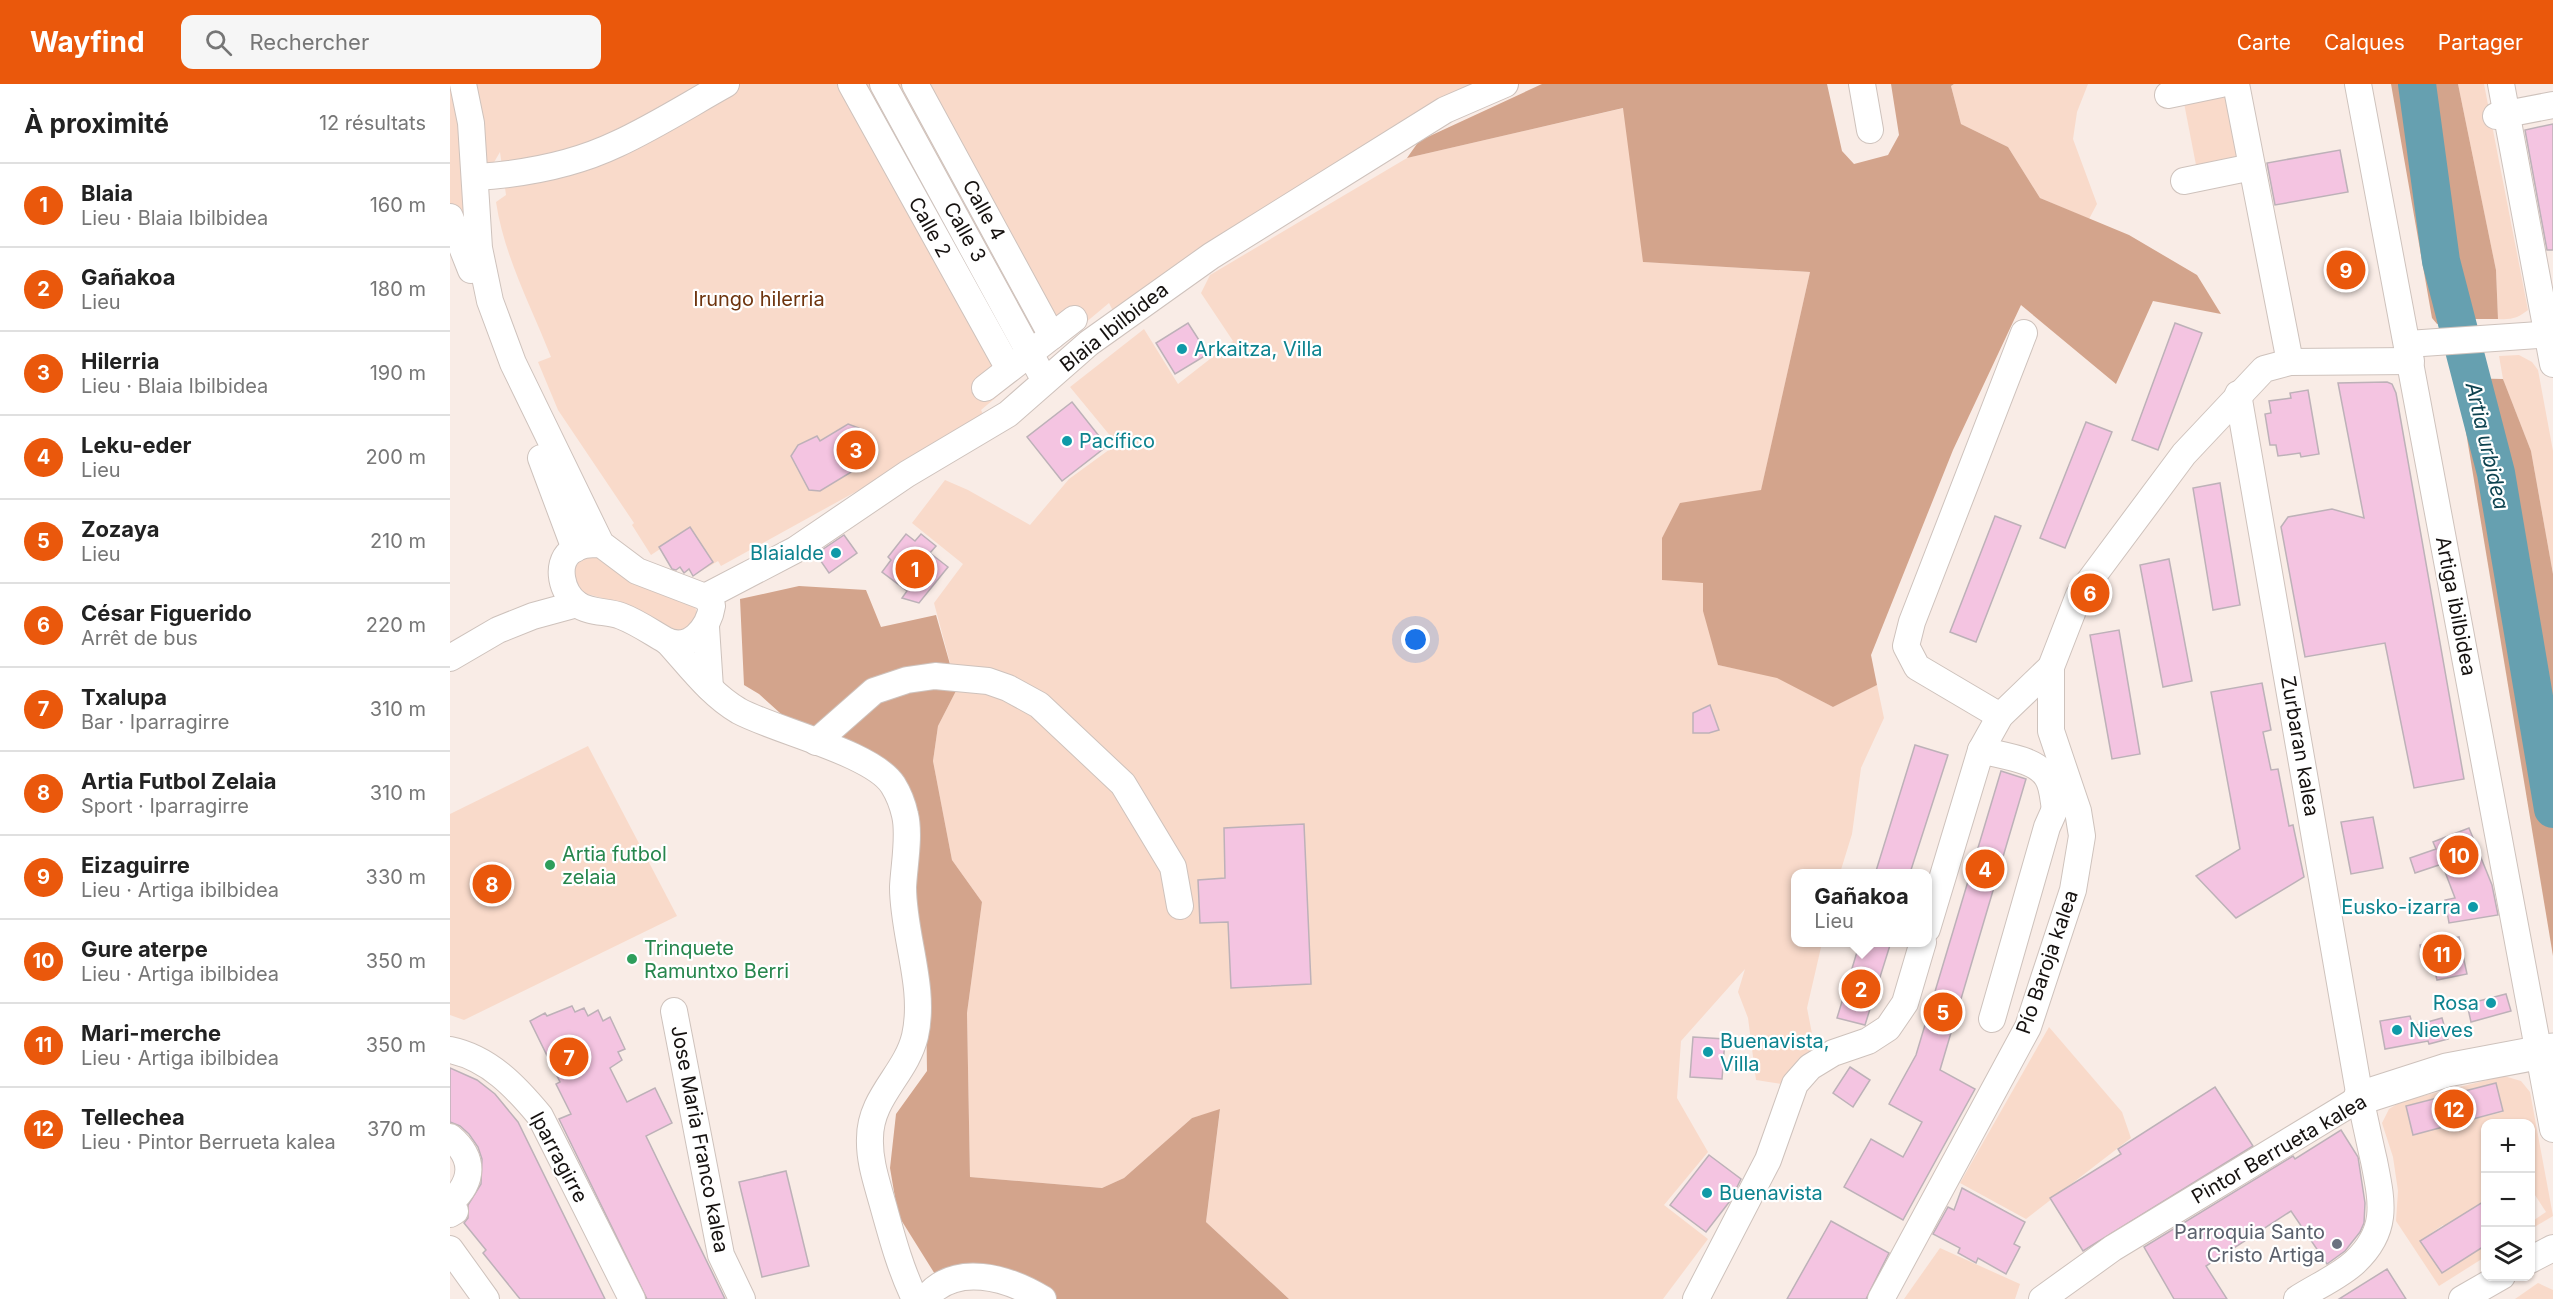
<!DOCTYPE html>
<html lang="fr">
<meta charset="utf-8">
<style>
body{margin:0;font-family:Inter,sans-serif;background:#f6f6f6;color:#222}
.controls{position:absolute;right:18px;bottom:18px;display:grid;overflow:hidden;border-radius:12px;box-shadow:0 2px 4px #0004}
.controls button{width:54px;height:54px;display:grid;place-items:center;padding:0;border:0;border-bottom:2px solid #e0e0e0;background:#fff;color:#222;font:30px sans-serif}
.you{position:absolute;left:966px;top:556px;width:21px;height:21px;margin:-15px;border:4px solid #fff;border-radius:50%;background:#1a73e8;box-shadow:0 0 0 9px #1a73e833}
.badge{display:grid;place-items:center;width:39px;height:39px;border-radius:50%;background:#ea580c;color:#fff;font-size:20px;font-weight:700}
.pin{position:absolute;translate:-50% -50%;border:3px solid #fff;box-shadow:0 2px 6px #0006}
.popup{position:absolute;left:1341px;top:785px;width:141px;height:78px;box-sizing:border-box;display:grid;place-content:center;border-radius:12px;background:#fff;filter:drop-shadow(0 2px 4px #0005);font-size:20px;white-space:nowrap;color:#767676}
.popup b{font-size:22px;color:#222}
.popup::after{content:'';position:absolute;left:50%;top:100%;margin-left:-12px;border:12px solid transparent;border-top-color:#fff}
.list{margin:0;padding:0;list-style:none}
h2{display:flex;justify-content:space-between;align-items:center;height:78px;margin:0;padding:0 24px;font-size:26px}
h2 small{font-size:20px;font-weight:400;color:#767676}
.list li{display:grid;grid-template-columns:39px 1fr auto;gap:18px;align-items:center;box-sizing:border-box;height:84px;padding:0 24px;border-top:2px solid #e0e0e0}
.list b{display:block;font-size:22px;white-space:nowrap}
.list p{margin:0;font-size:20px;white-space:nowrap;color:#767676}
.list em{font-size:20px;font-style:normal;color:#767676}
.icon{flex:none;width:33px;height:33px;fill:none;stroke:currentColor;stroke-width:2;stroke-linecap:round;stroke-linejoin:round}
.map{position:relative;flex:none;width:2103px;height:1215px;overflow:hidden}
header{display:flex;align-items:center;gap:36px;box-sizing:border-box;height:84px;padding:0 30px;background:#ea580c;color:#fff}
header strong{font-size:28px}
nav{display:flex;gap:33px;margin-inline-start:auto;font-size:21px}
.search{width:420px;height:54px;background:#f6f6f6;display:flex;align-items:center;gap:15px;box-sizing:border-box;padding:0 21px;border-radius:12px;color:#767676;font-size:22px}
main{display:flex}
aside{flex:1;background:#fff}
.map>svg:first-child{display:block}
</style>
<header>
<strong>Wayfind</strong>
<div class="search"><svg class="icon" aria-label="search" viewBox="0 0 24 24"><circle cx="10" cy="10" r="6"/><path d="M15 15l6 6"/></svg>Rechercher</div>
<nav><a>Carte</a><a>Calques</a><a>Partager</a></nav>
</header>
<main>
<aside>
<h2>À proximité<small>12 résultats</small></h2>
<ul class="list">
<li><span class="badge">1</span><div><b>Blaia</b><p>Lieu · Blaia Ibilbidea</p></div><em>160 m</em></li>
<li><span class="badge">2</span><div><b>Gañakoa</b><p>Lieu</p></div><em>180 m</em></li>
<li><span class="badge">3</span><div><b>Hilerria</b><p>Lieu · Blaia Ibilbidea</p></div><em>190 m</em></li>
<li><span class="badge">4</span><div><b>Leku-eder</b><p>Lieu</p></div><em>200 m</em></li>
<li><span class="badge">5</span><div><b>Zozaya</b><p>Lieu</p></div><em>210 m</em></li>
<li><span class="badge">6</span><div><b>César Figuerido</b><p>Arrêt de bus</p></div><em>220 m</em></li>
<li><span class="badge">7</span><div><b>Txalupa</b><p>Bar · Iparragirre</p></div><em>310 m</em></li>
<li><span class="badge">8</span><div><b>Artia Futbol Zelaia</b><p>Sport · Iparragirre</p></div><em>310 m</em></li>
<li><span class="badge">9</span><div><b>Eizaguirre</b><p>Lieu · Artiga ibilbidea</p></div><em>330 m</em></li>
<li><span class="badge">10</span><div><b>Gure aterpe</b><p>Lieu · Artiga ibilbidea</p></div><em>350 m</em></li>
<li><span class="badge">11</span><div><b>Mari-merche</b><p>Lieu · Artiga ibilbidea</p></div><em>350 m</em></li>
<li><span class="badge">12</span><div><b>Tellechea</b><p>Lieu · Pintor Berrueta kalea</p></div><em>370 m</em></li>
</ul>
</aside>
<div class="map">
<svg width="2103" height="1215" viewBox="0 0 2103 1215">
<rect width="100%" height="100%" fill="#f9ece6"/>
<g fill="#f9daca" fill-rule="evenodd">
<path d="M 0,0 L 1055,0 L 664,229 L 659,219 L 531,326 L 536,336 L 271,482 L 268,477 L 243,492 L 239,486 L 234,489 L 230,483 L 224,487 L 210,465 L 201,471 L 182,441 L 184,439 L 108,326 L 88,278 L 101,273 C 81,222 54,172 46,118 L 56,111 L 50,68 L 0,154 Z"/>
<path d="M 1504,0 L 1638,0 L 1627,28 L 1623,55 L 1647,120 L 1639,135 L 1590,114 L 1558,63 L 1511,40 L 1501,2 Z"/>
<path d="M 2008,0 L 2034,0 L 2078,226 C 2068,234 2061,236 2048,235 L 2046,186 Z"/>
<path d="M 1780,11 L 1792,73 L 1746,81 L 1734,19 Z"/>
<path d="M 1174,24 L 1194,178 L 1360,188 L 1311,407 L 1268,581 L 1327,593 L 1383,623 L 1427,601 L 1434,634 L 1411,684 L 1402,750 L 1390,789 L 1345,790 L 1345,858 L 1372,859 L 1357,924 L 1365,965 L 1354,971 L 1332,1000 L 1306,996 L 1298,934 L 1288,908 L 1295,885 L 1231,957 L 1227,1014 L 1258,1068 L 1214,1121 L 1258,1155 L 1213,1215 L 839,1215 L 756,1138 L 770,1026 L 742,1034 L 674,1094 L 652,1104 L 520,1093 L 517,929 L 532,818 L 502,776 L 483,677 L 488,642 L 507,605 L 484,519 L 513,480 L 462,439 L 495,396 L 518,406 L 580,441 L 619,395 L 667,360 L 620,303 L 694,245 L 728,300 L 783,257 L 751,209 L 760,191 L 957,74 Z"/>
<path d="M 2069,271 L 2082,278 L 2088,286 L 2103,367 L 2103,490 L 2081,367 L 2053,295 L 2049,272 Z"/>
<path d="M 139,470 L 150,473 L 245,522 L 247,531 L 242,543 L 231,546 L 221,544 L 177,521 L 134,509 L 123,495 L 123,479 Z"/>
<path d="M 138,662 L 227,832 L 14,936 L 0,931 L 0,730 Z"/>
<path d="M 1599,943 L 1672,1028 L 1681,1054 L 1576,1135 L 1510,1099 Z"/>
<path d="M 2054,992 L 2071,997 L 2080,1008 L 2103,1132 L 2081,1145 L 2081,1138 L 2096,1128 L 2081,1105 L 2080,1040 L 2036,1040 L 2035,1116 L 2011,1132 L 2035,1168 L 2035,1173 L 1989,1202 L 1946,1137 L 1948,1107 L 1943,1073 L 1932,1039 L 1939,1025 L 1952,1017 ZM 2045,999 L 2053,1028 L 1963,1050 L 1956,1022 ZM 1993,1141 L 2015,1174 L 1992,1189 L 1970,1157 Z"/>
<path d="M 1490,1164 L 1570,1200 L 1565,1215 L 1454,1215 Z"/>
<path d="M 2088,1199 L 2103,1206 L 2103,1215 L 2065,1215 Z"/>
</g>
<g fill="#d3a48c">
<path d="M 1092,0 L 1377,0 L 1392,67 L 1404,80 L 1438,71 L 1449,51 L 1441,0 L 1504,0 L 1501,2 L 1511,40 L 1558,63 L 1590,114 L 1679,151 L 1747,191 L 1771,230 L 1703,217 L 1666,300 L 1571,221 L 1503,366 L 1421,571 L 1427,601 L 1383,623 L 1327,594 L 1268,581 L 1253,527 L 1253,499 L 1212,496 L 1212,454 L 1230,419 L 1311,406 L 1360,188 L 1193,178 L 1173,24 L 957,74 L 969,57 Z"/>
<path d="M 1941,0 L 2008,0 L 2046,186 L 2048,235 L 2013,235 L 1987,240 L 1982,234 Z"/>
<path d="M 2007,294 L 2053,295 L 2081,367 L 2103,490 L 2103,872 Z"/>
<path d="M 349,502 L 416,506 L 431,543 L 486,531 L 507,605 L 488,642 L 483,677 L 502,776 L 532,818 L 517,929 L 520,1093 L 652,1104 L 674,1094 L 742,1034 L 770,1025 L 756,1138 L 839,1215 L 563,1215 L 553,1210 L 488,1195 L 448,1131 L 440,1084 L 446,1030 L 477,987 L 476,913 L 455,712 L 360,656 L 309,610 L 294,601 L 290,515 Z"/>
</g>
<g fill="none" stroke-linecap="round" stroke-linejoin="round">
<path stroke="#66a0b0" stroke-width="38" d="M 1967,0 L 1991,177 L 2046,389 L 2103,725"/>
</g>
<g fill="#f4c4e1" stroke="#bdb1b8" stroke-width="1.5">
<path d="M 2103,40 L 2103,166 L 2097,166 L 2075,46 Z"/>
<path d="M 1890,66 L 1898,108 L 1825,121 L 1817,79 Z"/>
<path d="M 738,239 L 758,270 L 725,290 L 706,259 Z"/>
<path d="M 1725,239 L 1752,249 L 1708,366 L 1682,356 Z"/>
<path d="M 1937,298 L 1942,300 L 1946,309 L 2014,695 L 1964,704 L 1935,559 L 1855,573 L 1831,443 L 1838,433 L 1882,425 L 1914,434 L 1888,299 Z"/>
<path d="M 1858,306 L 1869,370 L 1851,373 L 1850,369 L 1828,372 L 1826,361 L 1820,361 L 1815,330 L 1821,329 L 1819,317 L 1841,314 L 1840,309 Z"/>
<path d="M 622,318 L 657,362 L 612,397 L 577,353 Z"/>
<path d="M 1636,338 L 1662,348 L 1615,464 L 1590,454 Z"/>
<path d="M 398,340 L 409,344 L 426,373 L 370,407 L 359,406 L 341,372 L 348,361 L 367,352 L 370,357 Z"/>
<path d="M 1770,399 L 1790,521 L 1763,526 L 1743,404 Z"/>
<path d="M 1545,432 L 1571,442 L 1526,558 L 1500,548 Z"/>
<path d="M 240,443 L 263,478 L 243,492 L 239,485 L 234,489 L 230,483 L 226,486 L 222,485 L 209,463 Z"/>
<path d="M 456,450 L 465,457 L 471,450 L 486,462 L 480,469 L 498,483 L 469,519 L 452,514 L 457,507 L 432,488 L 441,476 L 438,473 Z"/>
<path d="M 394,451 L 407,469 L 379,489 L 366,470 Z"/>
<path d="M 1719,475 L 1742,597 L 1713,603 L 1690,481 Z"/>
<path d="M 1669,546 L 1690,670 L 1662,675 L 1640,551 Z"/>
<path d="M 1812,599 L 1821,646 L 1813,648 L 1821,686 L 1828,685 L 1839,742 L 1843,741 L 1854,793 L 1786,834 L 1746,792 L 1790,765 L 1761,608 Z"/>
<path d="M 1260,621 L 1269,646 L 1259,649 L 1243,649 L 1243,629 Z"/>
<path d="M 1465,661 L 1498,671 L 1460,789 L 1435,789 L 1426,787 Z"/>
<path d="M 1551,687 L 1576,695 L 1490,986 L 1525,1005 L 1453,1136 L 1394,1103 L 1421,1055 L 1453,1073 L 1472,1038 L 1439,1020 L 1466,971 Z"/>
<path d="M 1923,733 L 1933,784 L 1901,790 L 1891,738 Z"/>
<path d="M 854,740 L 861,900 L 781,904 L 778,838 L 750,839 L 748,796 L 775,794 L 774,744 Z"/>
<path d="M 2019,744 L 2042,801 L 2048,831 L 1999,839 L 1995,816 L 2005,814 L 1992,780 L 1965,789 L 1960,774 L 1986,765 L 1983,758 Z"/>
<path d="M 2009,853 L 2017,890 L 1987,896 L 1983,879 L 1974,881 L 1970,861 Z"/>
<path d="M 1410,858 L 1441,858 L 1415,941 L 1387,934 Z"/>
<path d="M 2056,910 L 2061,927 L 2021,938 L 2017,920 Z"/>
<path d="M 122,922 L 125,928 L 134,924 L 138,932 L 148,926 L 153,937 L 160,933 L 175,965 L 168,968 L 172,976 L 160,984 L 177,1018 L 205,1004 L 222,1039 L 196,1052 L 275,1215 L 197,1215 L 109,1035 L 121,1030 L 106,1000 L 110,998 L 80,937 L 95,929 L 97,932 Z"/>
<path d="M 1960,932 L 1963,942 L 1992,934 L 1998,955 L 1979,960 L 1978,957 L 1935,965 L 1930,937 Z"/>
<path d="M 1243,953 L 1275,955 L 1272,995 L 1240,993 Z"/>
<path d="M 1400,983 L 1420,996 L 1403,1023 L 1383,1009 Z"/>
<path d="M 0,984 L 27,996 L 45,1010 L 68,1038 L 155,1215 L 70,1215 L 33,1169 L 36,1166 L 14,1139 L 18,1134 L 18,1121 L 31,1100 L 32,1075 L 28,1063 L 19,1050 L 10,1042 L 0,1038 Z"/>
<path d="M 2046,999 L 2053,1027 L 1963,1051 L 1956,1022 Z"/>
<path d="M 1765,1003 L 1803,1062 L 1633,1167 L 1600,1114 L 1671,1070 L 1668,1065 Z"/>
<path d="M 1891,1046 L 1908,1073 L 1915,1119 L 1914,1139 L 1910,1148 L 1895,1167 L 1877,1180 L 1841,1127 L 1756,1182 L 1777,1215 L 1724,1215 L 1694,1163 L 1843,1072 L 1845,1075 Z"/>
<path d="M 1259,1071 L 1291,1095 L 1280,1117 L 1256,1148 L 1220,1121 Z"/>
<path d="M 336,1087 L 359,1182 L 312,1193 L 289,1098 Z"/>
<path d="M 1512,1104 L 1575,1138 L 1564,1160 L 1570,1163 L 1556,1190 L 1528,1174 L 1526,1179 L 1508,1169 L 1510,1164 L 1483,1150 L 1498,1123 L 1504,1126 Z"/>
<path d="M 2036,1116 L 2036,1161 L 1992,1189 L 1970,1157 Z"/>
<path d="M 1381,1137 L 1439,1169 L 1416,1215 L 1337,1215 Z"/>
<path d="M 1937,1185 L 1956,1215 L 1889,1215 Z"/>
</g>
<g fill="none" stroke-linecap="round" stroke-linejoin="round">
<g stroke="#cec2bc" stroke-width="28">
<g id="minor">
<path d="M 13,0 L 21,39 L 29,164 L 40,217 L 63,279 L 151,460 L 187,487 L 255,513 L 262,522 C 259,543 240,569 215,556 C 201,548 187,538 171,532 C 158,527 139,529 127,520 C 112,509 105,481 120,468 C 129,460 140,460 151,460"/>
<path d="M 401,0 L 559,285"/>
<path d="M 433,0 L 595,297"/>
<path d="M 465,0 L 602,252"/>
<path d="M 1412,0 L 1420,46"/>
<path d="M 1786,0 L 1840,278"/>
<path d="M 1908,0 L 2103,1045"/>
<path d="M 2051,0 L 2103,280"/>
<path d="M 1718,11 L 1771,0"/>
<path d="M 2046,32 L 2103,21"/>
<path d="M 26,93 C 74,90 123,81 167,60 C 204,43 240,20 276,0"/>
<path d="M 1734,97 L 1802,83"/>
<path d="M 0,133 L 21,186"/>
<path d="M 1958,260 L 2103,250"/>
<path d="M 535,304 L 624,235"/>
<path d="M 1788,310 L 1910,1014 C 1915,1035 1919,1056 1924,1077 C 1932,1118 1939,1146 1905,1178 C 1889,1193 1865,1203 1847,1215"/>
<path d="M 91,374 L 125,465"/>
<path d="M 255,513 L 345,466 L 457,390 L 558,330 L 639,259 L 761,172 L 995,26 L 1055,0"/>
<path d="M 256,543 L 260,604"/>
<path d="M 218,558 C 239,581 261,611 289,627 C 326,647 423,669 443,701 C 448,709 453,722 455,731 C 460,751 454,782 453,803 C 453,852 476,903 465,952 C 456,990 420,1013 420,1054 C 419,1077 427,1099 433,1121 C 442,1153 450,1184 465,1215"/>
<path d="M 0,574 L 48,546 L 83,532 L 127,520"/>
<path d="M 1550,632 L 1467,583 L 1456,562 L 1462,538 L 1574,249"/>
<path d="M 366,658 L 424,607 L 457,596 L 485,592 L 538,597 L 558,604 L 589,621 L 673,700 L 723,783 L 730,822"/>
<path d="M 1531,666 C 1551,672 1585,674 1597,693 C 1603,702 1603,715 1605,725"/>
<path d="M 1477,845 L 1531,666 L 1550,632 L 1601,583 L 1629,511 L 1734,370 L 1814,285 L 1840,278 L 1961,277"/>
<path d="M 224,927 L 271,1171 L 292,1215"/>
<path d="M 1542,935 L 1597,743 L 1605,725"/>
<path d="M 0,966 C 39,974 66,1003 90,1032 L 182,1215"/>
<path d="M 0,1053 C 25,1074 24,1097 0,1119 L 5,1127 L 0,1130"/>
<path d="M 0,1165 L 36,1215"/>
<path d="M 2080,1176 L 2103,1164"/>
<path d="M 475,1215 C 505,1177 558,1194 593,1215"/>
<path d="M 1246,1215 L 1318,1076 L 1345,1000 L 1360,983 L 1383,969 L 1418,957 L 1438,944 L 1455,919 L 1473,858"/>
<path d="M 1431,1215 L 1578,943 L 1623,806 L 1632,752 L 1628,727 L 1601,647 L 1601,583"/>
<path d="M 1592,1215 L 1663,1164 L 1910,1014"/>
<path d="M 2012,1215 L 2052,1192"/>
</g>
</g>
<g stroke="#cec2bc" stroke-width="35">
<path id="major" d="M 1910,1014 L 1997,986 L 2103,966"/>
</g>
<use href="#minor" stroke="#fff" stroke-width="26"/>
<use href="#major" stroke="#fff" stroke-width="33"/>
</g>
<g fill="#0f9aa8" stroke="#fff" stroke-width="2">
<circle cx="732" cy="265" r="6"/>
<circle cx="617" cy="357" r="6"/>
<circle cx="386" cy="469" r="6"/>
<circle cx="2023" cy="823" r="6"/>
<circle cx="2041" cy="919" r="6"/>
<circle cx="1947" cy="946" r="6"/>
<circle cx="1258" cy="968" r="6"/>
<circle cx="1257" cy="1109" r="6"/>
</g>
<g fill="#2e9e5b" stroke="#fff" stroke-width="2">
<circle cx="100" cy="781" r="6"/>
<circle cx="182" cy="875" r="6"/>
</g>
<circle fill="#6b7280" stroke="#fff" stroke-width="2" cx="1887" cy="1160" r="6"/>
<g text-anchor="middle" stroke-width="4.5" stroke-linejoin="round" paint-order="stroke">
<g font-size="20" fill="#15110f" stroke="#fff">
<text transform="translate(534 126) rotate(61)" y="7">Calle 4</text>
<text transform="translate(480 143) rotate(61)" y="7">Calle 2</text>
<text transform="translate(515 148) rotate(61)" y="7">Calle 3</text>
<text transform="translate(664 243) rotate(-38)" y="7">Blaia Ibilbidea</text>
<text transform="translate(2006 522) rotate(79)" y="7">Artiga ibilbidea</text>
<text transform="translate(1850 662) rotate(80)" y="7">Zurbaran kalea</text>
<text transform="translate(1597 878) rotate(-71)" y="7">Pío Baroja kalea</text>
<text transform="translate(250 1055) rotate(79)" y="7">Jose Maria Franco kalea</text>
<text transform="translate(1829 1065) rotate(-30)" y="7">Pintor Berrueta kalea</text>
<text transform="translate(109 1073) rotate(62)" y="7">Iparragirre</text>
</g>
<g font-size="20" fill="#6e340e" stroke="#fff">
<text x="309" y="222">Irungo hilerria</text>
</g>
<g font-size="20" fill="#0d838f" stroke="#fff" text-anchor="start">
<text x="744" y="272">Arkaitza, Villa</text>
<text x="629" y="364">Pacífico</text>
<text x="374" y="476" text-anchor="end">Blaialde</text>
<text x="2011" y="830" text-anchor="end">Eusko-izarra</text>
<text x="2029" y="926" text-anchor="end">Rosa</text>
<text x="1959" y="953">Nieves</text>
<text x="1270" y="964">Buenavista,<tspan x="1270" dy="23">Villa</tspan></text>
<text x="1269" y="1116">Buenavista</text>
</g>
<g font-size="20" fill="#27864d" stroke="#fff" text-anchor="start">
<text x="112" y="777">Artia futbol<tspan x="112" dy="23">zelaia</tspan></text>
<text x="194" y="871">Trinquete<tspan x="194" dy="23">Ramuntxo Berri</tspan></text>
</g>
<g font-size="20" fill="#5b616d" stroke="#fff" text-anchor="end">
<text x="1875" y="1155">Parroquia Santo<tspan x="1875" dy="23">Cristo Artiga</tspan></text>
</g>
<g font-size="21" font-style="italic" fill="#0d424f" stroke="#fff">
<text transform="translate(2037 362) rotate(77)" y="7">Artia urbidea</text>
</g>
</g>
</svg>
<div class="controls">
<button>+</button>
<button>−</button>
<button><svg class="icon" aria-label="layers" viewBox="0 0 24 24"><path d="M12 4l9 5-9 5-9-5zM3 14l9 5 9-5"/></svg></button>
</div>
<div class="you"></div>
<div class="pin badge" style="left:465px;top:485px">1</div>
<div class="pin badge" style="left:1411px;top:905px">2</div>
<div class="popup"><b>Gañakoa</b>Lieu</div>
<div class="pin badge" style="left:406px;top:366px">3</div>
<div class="pin badge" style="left:1535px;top:785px">4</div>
<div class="pin badge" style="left:1493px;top:928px">5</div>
<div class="pin badge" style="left:1640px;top:509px">6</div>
<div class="pin badge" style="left:119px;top:973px">7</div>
<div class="pin badge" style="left:42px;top:800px">8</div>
<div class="pin badge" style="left:1896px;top:186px">9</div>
<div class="pin badge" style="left:2009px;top:771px">10</div>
<div class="pin badge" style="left:1992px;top:870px">11</div>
<div class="pin badge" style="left:2004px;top:1025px">12</div>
</div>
</main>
